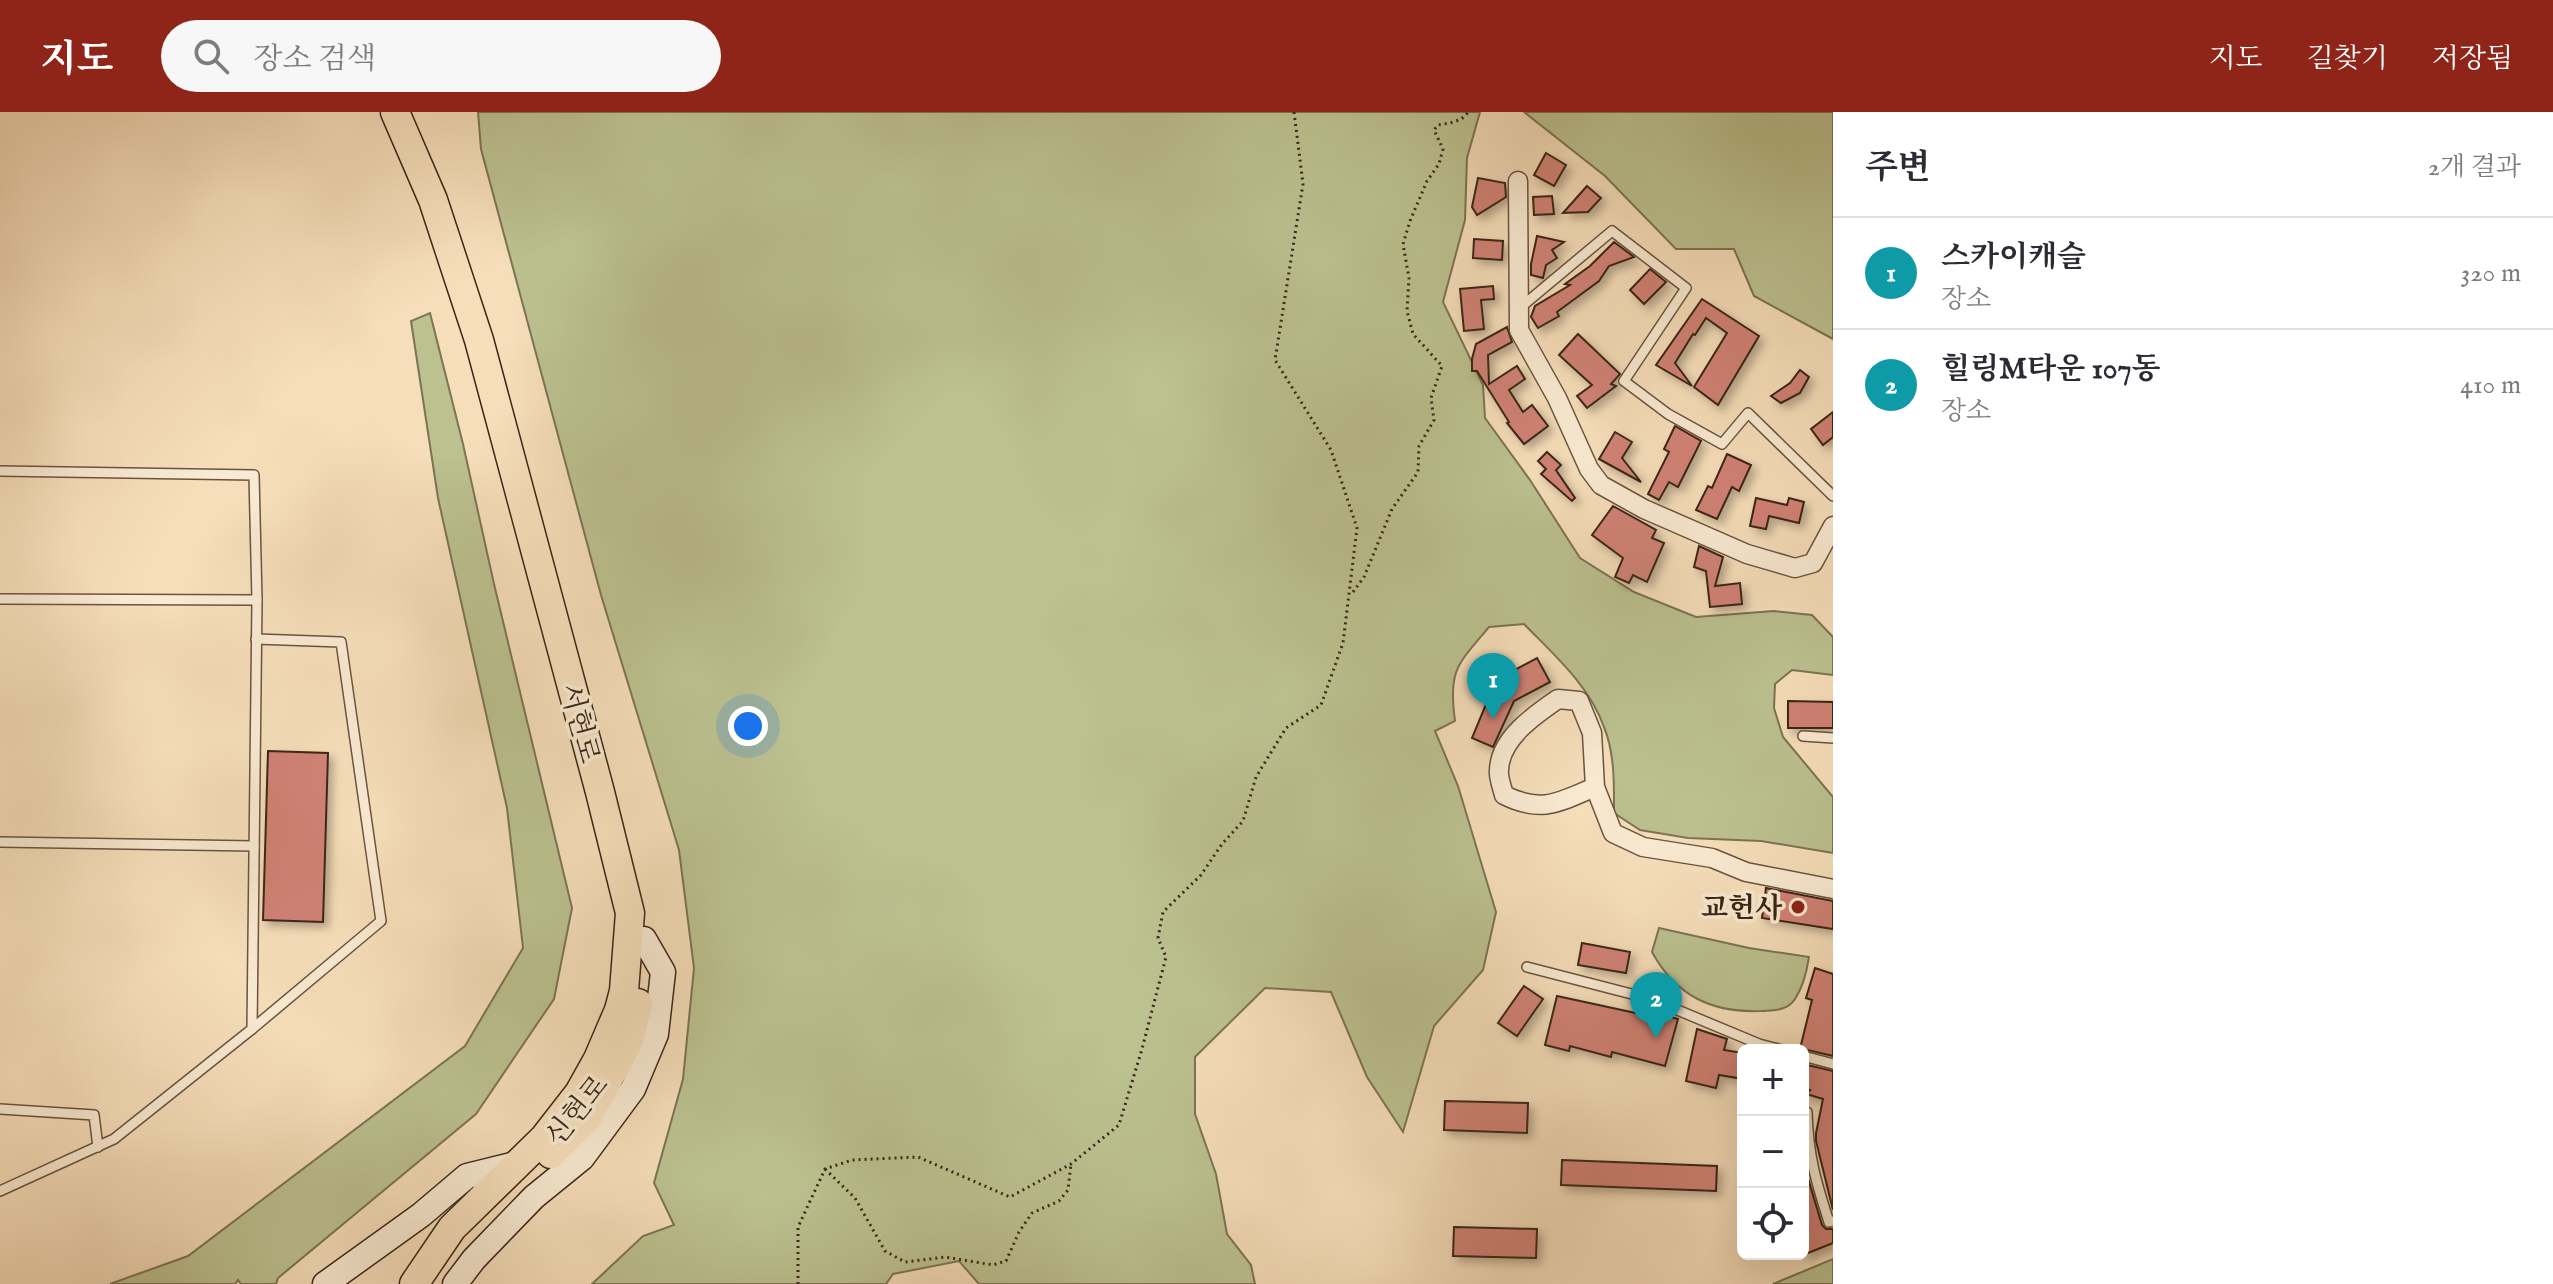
<!DOCTYPE html>
<html lang="ko">
<meta charset="utf-8">
<style>
body{margin:0;font-family:"IM FELL English","Noto Serif KR",serif;background:#f7f7f7;color:#2b2b33}
.controls{position:absolute;right:24px;bottom:24px;display:grid;overflow:hidden;border-radius:12px;box-shadow:0 8px 32px #0002}
.controls button{width:72px;height:72px;display:grid;place-items:center;padding:0;border:0;border-bottom:2px solid #e1e1e2;background:#fff;color:#2b2b33;font:40px sans-serif}
.you{position:absolute;left:748px;top:614px;width:28px;height:28px;margin:-20px;border:6px solid #fff;border-radius:50%;background:#1a73e8;box-shadow:0 0 0 12px #1a73e833}
.badge{display:grid;place-items:center;width:52px;height:52px;border-radius:50%;background:#8f2418;color:#fff;font-size:26px;font-weight:700}
.pin{position:absolute;translate:-50% -66px;filter:drop-shadow(0 2px 4px #0008)}
.pin::after{content:'';position:absolute;top:42px;width:28px;height:24px;background:inherit;clip-path:polygon(0 0,100% 0,50% 100%)}
.list{margin:0;padding:0;list-style:none}
h2{display:flex;justify-content:space-between;align-items:center;height:104px;margin:0;padding:0 32px;font-size:34px}
h2 small{font-size:26px;font-weight:400;color:#7c7c81}
.list li{display:grid;grid-template-columns:52px 1fr auto;gap:24px;align-items:center;box-sizing:border-box;height:112px;padding:0 32px;border-top:2px solid #e1e1e2}
.list b{display:block;font-size:30px;white-space:nowrap}
.list p{margin:0;font-size:26px;white-space:nowrap;color:#7c7c81}
.list em{font-size:26px;font-style:normal;color:#7c7c81}
.icon{flex:none;width:44px;height:44px;fill:none;stroke:currentColor;stroke-width:2;stroke-linecap:round;stroke-linejoin:round}
.map{position:relative;flex:none;width:1833px;height:1172px;overflow:hidden}
header{display:flex;align-items:center;gap:48px;box-sizing:border-box;height:112px;padding:0 40px;background:#8f2418;color:#fff}
header strong{font-size:38px}
nav{display:flex;gap:44px;margin-inline-start:auto;font-size:28px}
.search{width:560px;height:72px;background:#f7f7f7;display:flex;align-items:center;gap:20px;box-sizing:border-box;padding:0 28px;border-radius:44px;color:#7c7c81;font-size:30px}
main{display:flex}
aside{flex:1;background:#fff}
.map>svg:first-child{display:block}
</style>
<header>
<strong>지도</strong>
<div class="search"><svg class="icon" aria-label="search" viewBox="0 0 24 24"><circle cx="10" cy="10" r="6"/><path d="M15 15l6 6"/></svg>장소 검색</div>
<nav><a>지도</a><a>길찾기</a><a>저장됨</a></nav>
</header>
<main>
<div class="map">
<svg width="1833" height="1172" viewBox="0 0 1833 1172">
<defs>
<filter id="shadow"><feDropShadow dx="5" dy="5" stdDeviation="4" flood-color="#0004"/></filter>
</defs>
<rect width="100%" height="100%" fill="#f6deba"/>
<filter id="stains"><feTurbulence type="fractalNoise" baseFrequency=".0025" numOctaves="4"/><feColorMatrix values="0 0 0 0 .2 0 0 0 0 .09 0 0 0 0 .02 0 0 0 .5 -.17"/></filter>
<radialGradient id="worn" r=".72"><stop offset=".6" stop-color="#630" stop-opacity="0"/><stop offset="1" stop-color="#630" stop-opacity=".3"/></radialGradient>
<g fill="#bcc190" stroke="#7c7454" stroke-width="2">
<path d="M 478,0 L 1480,0 L 1467,46 L 1465,108 L 1443,190 L 1483,273 L 1485,306 L 1530,368 L 1580,446 L 1634,480 L 1696,505 L 1774,499 L 1812,503 L 1833,525 L 1833,563 L 1792,558 L 1775,572 L 1774,596 L 1783,625 L 1833,685 L 1833,741 L 1761,729 L 1688,726 L 1640,718 L 1614,701 C 1614,673 1615,642 1604,615 C 1589,573 1554,543 1524,512 L 1489,515 C 1457,553 1448,558 1455,609 L 1435,619 L 1458,674 L 1496,800 L 1483,858 L 1434,914 L 1403,1020 L 1367,965 L 1331,880 L 1265,876 L 1195,945 L 1195,1002 L 1216,1062 L 1227,1122 L 1251,1153 L 1255,1172 L 979,1172 L 959,1149 L 893,1162 L 886,1172 L 592,1172 L 643,1124 L 674,1113 L 654,1071 L 683,967 L 694,856 L 679,738 L 601,483 L 481,37 Z"/>
<path d="M 1524,0 L 1833,0 L 1833,227 L 1754,184 L 1734,137 L 1676,137 L 1605,64 Z"/>
<path d="M 430,201 L 463,332 L 494,472 L 572,796 L 554,887 L 476,1002 L 278,1166 L 276,1172 L 241,1172 L 238,1168 L 235,1172 L 110,1172 L 188,1144 L 465,934 L 523,836 L 507,696 L 438,386 L 411,209 Z"/>
<path d="M 1659,816 L 1749,836 L 1809,845 C 1807,858 1803,875 1795,887 C 1787,899 1775,898 1761,899 C 1712,901 1676,884 1652,840 Z"/>
<path d="M 1833,1147 L 1833,1172 L 1773,1172 Z"/>
</g>
<g fill="#d08274" stroke="#3b2619" stroke-width="2" filter="url(#shadow)">
<path d="M 1546,41 L 1566,53 L 1554,74 L 1534,63 Z"/>
<path d="M 1478,66 L 1505,71 L 1506,85 L 1477,103 L 1472,95 Z"/>
<path d="M 1587,74 L 1601,86 L 1588,100 L 1563,101 Z"/>
<path d="M 1552,84 L 1554,102 L 1534,103 L 1533,85 Z"/>
<path d="M 1537,124 L 1564,130 L 1552,138 L 1557,146 L 1546,153 L 1543,166 L 1531,163 L 1531,152 Z"/>
<path d="M 1474,127 L 1503,129 L 1502,148 L 1473,146 Z"/>
<path d="M 1614,130 L 1634,145 L 1609,154 L 1599,169 L 1557,200 L 1559,204 L 1538,216 L 1531,205 L 1535,194 L 1570,173 L 1565,172 L 1590,154 Z"/>
<path d="M 1650,157 L 1666,170 L 1644,192 L 1630,178 Z"/>
<path d="M 1493,174 L 1494,187 L 1481,188 L 1484,217 L 1464,219 L 1460,177 Z"/>
<path d="M 1702,187 L 1759,224 L 1718,293 L 1694,275 L 1727,221 L 1706,206 L 1695,223 L 1693,222 L 1675,251 L 1692,274 L 1656,253 Z"/>
<path d="M 1507,215 L 1512,230 L 1488,243 L 1489,272 L 1517,254 L 1525,267 L 1509,278 L 1523,300 L 1532,293 L 1548,314 L 1524,332 L 1507,311 L 1509,310 L 1477,259 L 1472,259 L 1472,247 L 1476,232 Z"/>
<path d="M 1578,222 L 1620,262 L 1611,272 L 1616,274 L 1587,296 L 1577,284 L 1592,273 L 1559,243 Z"/>
<path d="M 1800,258 L 1809,265 L 1800,281 L 1781,291 L 1771,284 L 1790,271 Z"/>
<path d="M 1833,300 L 1833,325 L 1823,333 L 1811,317 Z"/>
<path d="M 1675,314 L 1701,329 L 1678,375 L 1669,370 L 1659,388 L 1648,382 L 1669,340 L 1664,337 Z"/>
<path d="M 1615,320 L 1632,330 L 1622,346 L 1641,370 L 1599,347 Z"/>
<path d="M 1547,340 L 1561,353 L 1556,358 L 1575,386 L 1572,389 L 1541,362 L 1546,357 L 1538,349 Z"/>
<path d="M 1727,342 L 1751,353 L 1739,379 L 1732,375 L 1717,407 L 1696,398 L 1708,374 L 1712,376 Z"/>
<path d="M 1756,386 L 1787,393 L 1789,386 L 1804,390 L 1799,411 L 1769,404 L 1766,417 L 1750,414 Z"/>
<path d="M 1613,394 L 1656,418 L 1652,426 L 1664,431 L 1647,470 L 1633,463 L 1629,471 L 1615,465 L 1623,446 L 1592,423 Z"/>
<path d="M 1699,434 L 1723,445 L 1715,474 L 1740,471 L 1742,492 L 1710,495 L 1706,459 L 1694,455 Z"/>
<path d="M 1537,546 L 1550,570 L 1514,589 L 1493,635 L 1472,626 L 1496,568 Z"/>
<path d="M 1788,589 L 1833,590 L 1833,616 L 1788,616 Z"/>
<path d="M 268,639 L 328,641 L 323,810 L 263,808 Z"/>
<path d="M 1766,776 L 1833,789 L 1833,817 L 1762,806 Z"/>
<path d="M 1582,831 L 1630,840 L 1626,861 L 1578,853 Z"/>
<path d="M 1815,856 L 1833,862 L 1833,944 L 1803,937 L 1801,933 L 1812,888 L 1806,886 Z"/>
<path d="M 1524,874 L 1543,887 L 1517,924 L 1498,911 Z"/>
<path d="M 1557,884 L 1645,903 L 1647,898 L 1678,907 L 1665,954 L 1612,940 L 1611,945 L 1570,934 L 1569,939 L 1545,933 Z"/>
<path d="M 1697,917 L 1727,927 L 1724,938 L 1743,941 L 1743,967 L 1719,963 L 1716,976 L 1686,969 Z"/>
<path d="M 1803,952 L 1833,959 L 1833,1098 L 1816,1029 L 1816,1021 L 1823,987 L 1803,981 L 1811,978 L 1803,977 Z"/>
<path d="M 1445,989 L 1528,991 L 1527,1021 L 1444,1018 Z"/>
<path d="M 1562,1048 L 1717,1054 L 1716,1079 L 1561,1073 Z"/>
<path d="M 1807,1063 L 1822,1113 L 1826,1117 L 1833,1117 L 1833,1131 L 1803,1143 L 1803,1084 Z"/>
<path d="M 1454,1115 L 1537,1117 L 1536,1146 L 1453,1144 Z"/>
</g>
<g fill="none" stroke-linecap="round" stroke-linejoin="round">
<g stroke="#6a5441" stroke-width="12">
<g id="service">
<path d="M 1521,195 L 1612,119 L 1686,176 L 1624,269 L 1668,302 L 1722,332 L 1748,301 L 1833,384"/>
<path d="M 0,359 L 254,363 L 257,488"/>
<path d="M 0,487 L 257,488 L 252,917 L 114,1027 L 0,1079"/>
<path d="M 1803,624 L 1833,626"/>
<path d="M 0,730 L 254,734"/>
<path d="M 1527,855 L 1651,887 L 1759,932 L 1782,938"/>
<path d="M 252,917 L 381,809 L 341,530 L 256,527"/>
<path d="M 1803,944 L 1833,952"/>
<path d="M 0,997 L 94,1003 L 98,1035"/>
<path d="M 1807,1000 C 1808,1043 1816,1070 1829,1110 L 1833,1109"/>
</g>
</g>
<g stroke="#6a5441" stroke-width="21">
<g id="minor">
<path d="M 1518,69 L 1519,218 L 1557,286 L 1589,357 L 1601,373 L 1644,397 L 1747,442 L 1795,456 L 1813,451 L 1833,414"/>
<path d="M 1595,675 C 1559,690 1542,702 1504,683 C 1502,675 1498,665 1499,658 C 1500,626 1536,602 1558,587 L 1579,589 L 1592,621 L 1595,675 L 1613,721 L 1643,735 L 1712,746 L 1746,760 L 1833,777"/>
</g>
</g>
<g stroke="#3b2619" stroke-width="27">
<g id="secondary">
<path d="M 325,1172 L 421,1103 L 467,1064 L 516,1052"/>
<path d="M 455,1172 L 474,1147 L 534,1085 L 582,1046 L 633,977 L 656,922 L 663,860 L 644,827"/>
</g>
</g>
<g stroke="#3b2619" stroke-width="31">
<g id="primary">
<path d="M 395,0 L 433,88 L 479,228 L 600,680 L 630,801 L 624,879 L 619,898 L 598,947 L 579,981 L 544,1026 L 452,1116 L 414,1172"/>
<path d="M 551,1042 L 587,1006 L 629,929 L 638,891"/>
</g>
</g>
<g stroke="#3b2619" stroke-width="3" stroke-dasharray="2 4" stroke-linecap="butt">
<path d="M 1353,480 L 1364,465 L 1392,397 L 1418,360 L 1419,334 L 1434,308 L 1431,286 L 1442,254 L 1413,222 L 1407,199 L 1409,166 L 1403,132 L 1410,109 L 1427,69 L 1439,52 L 1443,37 L 1434,18 L 1438,13 C 1449,11 1462,10 1468,0"/>
<path d="M 825,1057 L 855,1086 L 885,1139 L 905,1150 L 945,1145 L 993,1153 L 1006,1149 L 1019,1120 L 1032,1101 L 1059,1089 L 1068,1078 L 1071,1052"/>
<path d="M 798,1172 L 798,1115 L 825,1057 L 852,1048 L 918,1045 L 1010,1085 L 1071,1052 L 1119,1013 L 1142,937 L 1166,845 L 1158,826 L 1163,800 L 1201,763 L 1222,732 L 1243,709 L 1256,665 L 1286,616 L 1321,593 L 1343,531 L 1357,416 L 1331,338 L 1275,248 L 1303,72 L 1294,0"/>
</g>
<use href="#service" stroke="#f9ead2" stroke-width="9"/>
<use href="#minor" stroke="#f9ead2" stroke-width="18"/>
<use href="#secondary" stroke="#f9ead2" stroke-width="24"/>
<use href="#primary" stroke="#f6deba" stroke-width="28"/>
</g>
<circle fill="#8f2418" stroke="#f9ead2" stroke-width="3" cx="1798" cy="795" r="8"/>
<g text-anchor="middle" stroke-width="7" stroke-linejoin="round" paint-order="stroke">
<g font-size="28" fill="#3b2619" stroke="#f9ead2">
<text transform="translate(581 611) rotate(75)" y="10">서현로</text>
<text transform="translate(576 998) rotate(-51)" y="10">신현로</text>
</g>
<g font-size="28" font-weight="bold" fill="#3b2619" stroke="#f9ead2" text-anchor="end">
<text x="1782" y="805">교헌사</text>
</g>
</g>
<rect width="100%" height="100%" filter="url(#stains)"/>
<rect width="100%" height="100%" fill="url(#worn)"/>
</svg>
<div class="controls">
<button>+</button>
<button>−</button>
<button><svg class="icon" aria-label="locate" viewBox="0 0 24 24"><circle cx="12" cy="12" r="6"/><path d="M12 2v4M12 18v4M2 12h4M18 12h4"/></svg></button>
</div>
<div class="you"></div>
<div class="pin badge" style="left:1493px;top:607px;background:#0f9aa8">1</div>
<div class="pin badge" style="left:1656px;top:926px;background:#0f9aa8">2</div>
</div>
<aside>
<h2>주변<small>2개 결과</small></h2>
<ul class="list">
<li><span class="badge" style="background:#0f9aa8">1</span><div><b>스카이캐슬</b><p>장소</p></div><em>320 m</em></li>
<li><span class="badge" style="background:#0f9aa8">2</span><div><b>힐링M타운 107동</b><p>장소</p></div><em>410 m</em></li>
</ul>
</aside>
</main>
